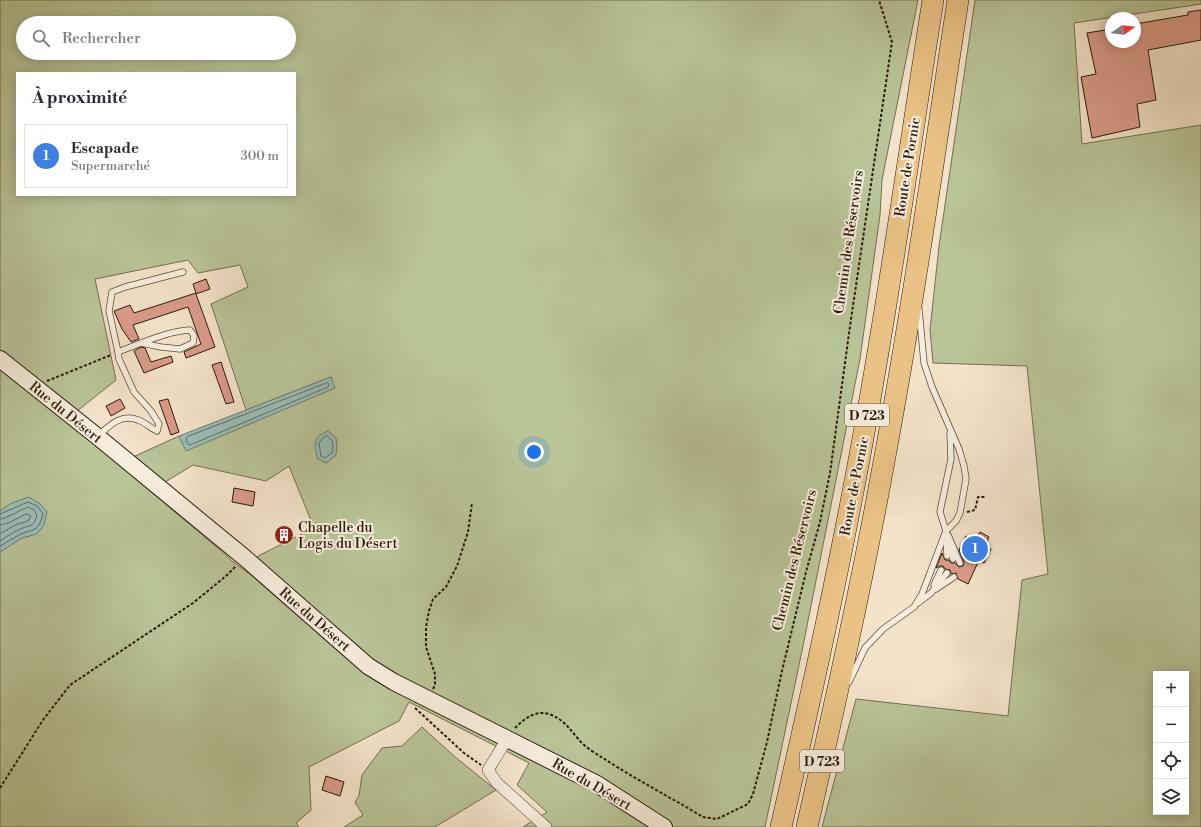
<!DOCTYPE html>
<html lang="fr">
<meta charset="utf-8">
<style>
body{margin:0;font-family:"Libre Bodoni",serif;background:#f7f7f7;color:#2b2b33}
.controls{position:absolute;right:12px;bottom:12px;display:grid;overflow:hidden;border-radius:0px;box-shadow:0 2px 10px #0003}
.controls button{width:36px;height:36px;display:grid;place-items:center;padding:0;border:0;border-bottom:1px solid #e1e1e2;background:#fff;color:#2b2b33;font:20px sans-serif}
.compass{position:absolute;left:1105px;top:12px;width:36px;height:36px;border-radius:50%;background:#fff;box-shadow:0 2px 10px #0003;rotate:76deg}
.you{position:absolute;left:534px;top:452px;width:14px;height:14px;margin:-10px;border:3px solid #fff;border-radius:50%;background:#1a73e8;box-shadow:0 0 0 6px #1a73e833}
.badge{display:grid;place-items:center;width:26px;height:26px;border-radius:50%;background:#8f2418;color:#fff;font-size:13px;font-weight:700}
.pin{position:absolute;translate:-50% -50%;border:2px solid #fff;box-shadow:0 1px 4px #0006}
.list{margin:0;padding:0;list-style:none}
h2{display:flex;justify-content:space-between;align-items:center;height:52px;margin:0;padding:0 16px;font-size:17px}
h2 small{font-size:13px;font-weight:400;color:#7c7c81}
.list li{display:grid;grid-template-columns:26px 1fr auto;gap:12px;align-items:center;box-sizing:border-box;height:64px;margin:0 8px 8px;padding:0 8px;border:1px solid #e1e1e2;border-radius:0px}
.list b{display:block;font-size:15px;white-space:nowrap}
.list p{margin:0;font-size:13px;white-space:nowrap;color:#7c7c81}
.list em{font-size:13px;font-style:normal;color:#7c7c81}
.icon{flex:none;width:22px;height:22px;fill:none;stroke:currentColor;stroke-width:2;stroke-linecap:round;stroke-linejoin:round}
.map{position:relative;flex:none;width:1201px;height:827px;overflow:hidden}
.search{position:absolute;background:#fff;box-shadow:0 2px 10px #0003;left:16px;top:16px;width:280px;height:44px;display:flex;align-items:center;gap:10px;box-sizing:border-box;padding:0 14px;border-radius:22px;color:#7c7c81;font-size:15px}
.panel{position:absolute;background:#fff;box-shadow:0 2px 10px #0003;left:16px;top:72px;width:280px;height:124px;border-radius:0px}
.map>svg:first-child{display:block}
</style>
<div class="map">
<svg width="1201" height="827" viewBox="0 0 1201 827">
<rect width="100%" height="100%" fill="#f3e3ca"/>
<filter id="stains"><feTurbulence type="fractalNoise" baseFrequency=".005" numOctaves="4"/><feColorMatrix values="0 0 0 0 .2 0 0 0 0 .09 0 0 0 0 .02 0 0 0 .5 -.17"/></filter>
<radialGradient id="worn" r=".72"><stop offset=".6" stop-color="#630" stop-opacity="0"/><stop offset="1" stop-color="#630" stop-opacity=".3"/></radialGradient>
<g fill="#b9c498" stroke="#726f50" fill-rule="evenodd">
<path d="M 0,0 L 918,0 L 882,180 L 880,215 L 860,359 L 803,646 L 765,827 L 523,827 L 547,812 L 517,785 L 529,763 L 409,702 L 399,721 L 309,767 L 311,810 L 296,823 L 299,827 L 0,827 ZM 23,23 L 289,23 L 289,53 L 23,53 ZM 17,73 L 295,73 L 295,195 L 17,195 ZM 188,260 L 198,273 L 240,265 L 248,287 L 211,304 L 246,410 L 331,377 L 186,450 L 179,436 L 133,457 L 162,484 L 193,465 L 266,481 L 289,466 L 314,528 L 258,556 L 248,573 L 232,561 L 226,555 L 66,420 L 116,380 L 95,279 Z"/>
<path d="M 975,0 L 1201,0 L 1201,4 L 1074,23 L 1082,144 L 1201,125 L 1201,827 L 822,827 L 856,699 L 1008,716 L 1022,580 L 1048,574 L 1027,366 L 933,363 L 930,330 L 939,246 ZM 1156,674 L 1186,674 L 1186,812 L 1156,812 Z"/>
<path d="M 422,727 L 454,756 L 496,790 L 435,827 L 344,827 L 363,815 L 355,802 L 359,796 L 362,775 L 382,748 L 402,746 Z"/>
</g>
<g fill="#9bbeb9" stroke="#6e7c73">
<path d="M 331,377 L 335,388 L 186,451 L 179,436 Z"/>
<path d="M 328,431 L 336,438 L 337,447 L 336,455 L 326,463 L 318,459 C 313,445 313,437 328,431 Z"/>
<path d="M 28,497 L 39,503 L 47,512 L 44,525 L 37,534 L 22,538 L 0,552 L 0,511 L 10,504 Z"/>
</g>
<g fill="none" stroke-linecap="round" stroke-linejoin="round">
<g stroke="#626c61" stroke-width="1">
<path d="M 327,383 L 329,384 L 328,387 L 190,445 L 188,444 L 186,440 L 187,437 Z"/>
<path d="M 327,436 L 332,440 L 333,447 L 332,453 L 325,458 L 321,456 L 319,443 L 323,438 Z"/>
<path d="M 0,514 L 28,502 L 37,506 L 43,514 C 38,533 34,528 19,535 C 13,538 6,543 0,546"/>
<path d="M 0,519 C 6,519 20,510 28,507 L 34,510 L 37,515 C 34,528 28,525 18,530 C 12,533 6,537 0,541"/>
<path d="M 0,525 C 10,524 18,517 27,514 L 31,516 L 28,521 L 15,525 L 0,534"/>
</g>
</g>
<g fill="#da9b89" stroke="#2a1a09">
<path d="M 1201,10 L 1201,40 L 1148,50 L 1156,100 L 1137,104 L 1140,127 L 1092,138 L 1081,77 L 1096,74 L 1087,33 L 1111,29 L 1111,42 L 1135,42 L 1135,24 L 1188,15 L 1188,12 Z"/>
<path d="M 206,279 L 210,289 L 196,294 L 215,347 L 186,358 L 184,352 L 201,344 L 188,307 L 133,325 L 139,339 L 131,342 L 122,329 L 114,311 L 130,305 L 134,313 L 196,293 L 193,284 Z"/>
<path d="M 141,347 L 145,348 L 151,362 L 171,356 L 173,362 L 144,373 L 134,351 Z"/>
<path d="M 221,362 L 234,402 L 226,404 L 212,365 Z"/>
<path d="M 120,399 L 125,408 L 111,416 L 106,406 Z"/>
<path d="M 168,399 L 179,432 L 171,435 L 159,401 Z"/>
<path d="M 234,488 L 255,492 L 253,506 L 232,502 Z"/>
<path d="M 980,532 L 989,537 L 985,546 L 991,549 L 984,563 L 979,560 L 968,584 L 958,579 L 956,573 L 951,574 L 950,570 L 945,569 L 943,566 L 940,566 L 936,568 L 942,553 L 945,560 L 949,560 L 951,563 L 955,563 L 959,567 L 963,566 L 964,562 L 959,550 L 966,536 L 975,540 Z"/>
<path d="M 326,776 L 344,782 L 340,796 L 322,790 Z"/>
</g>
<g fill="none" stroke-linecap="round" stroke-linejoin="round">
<g stroke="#5c4c39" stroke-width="7">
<g id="lane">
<path d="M 118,352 L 109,311 L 112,292 L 125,287 L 183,272"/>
<path d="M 99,435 C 110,425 122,413 138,420 C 145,422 150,428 157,431 L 159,424 L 151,411 L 134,392 L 119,359 L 118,352 L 141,343 L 161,347 L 180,349 L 193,343 L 194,336 L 190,330 C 173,331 157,337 141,343"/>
<path d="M 948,535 L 960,563"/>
<path d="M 950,547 L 953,559"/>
<path d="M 947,556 L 946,531 L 940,512 L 951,459 L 950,433"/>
<path d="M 934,585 L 941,570"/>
<path d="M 936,589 L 954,577"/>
<path d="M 918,603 L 931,593 L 947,573"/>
<path d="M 849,682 L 865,648 L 883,629 L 914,607 L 922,594 L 946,531 L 956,521 L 960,513 L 966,479 L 964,466 L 959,449 L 932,387 L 924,363 L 919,309"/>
</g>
</g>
<g stroke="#5c4c39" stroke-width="12">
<path id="street" d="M 507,739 L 488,770 L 497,783 L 546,827"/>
</g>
<g stroke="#2a1a09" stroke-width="18">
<path id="secondary" d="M 0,359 L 98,437 L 245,558 L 368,666 L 394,682 L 597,784 L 664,827"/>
</g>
<g stroke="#2a1a09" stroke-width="22">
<g id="highway">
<path d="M 781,827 C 808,710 834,593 856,476 C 886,318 908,159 933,0"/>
<path d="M 807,827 C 834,708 861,588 883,467 C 912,312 934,156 958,0"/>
</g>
</g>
<g stroke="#2a1a09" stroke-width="2" stroke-dasharray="3 2" stroke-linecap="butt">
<path d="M 47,381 L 111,355"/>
<path d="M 967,512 L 975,510 L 978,497 L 985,497"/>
<path d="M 433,689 L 435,685 L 435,674 L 426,647 L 426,627 L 429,611 L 433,599 L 446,587 L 457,566 L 468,532 L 472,503"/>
<path d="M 415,708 L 464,753 L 481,765"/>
<path d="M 515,728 C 524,719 535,710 549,714 C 564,719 571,731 581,742 C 587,748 596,754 603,758 C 635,779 670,797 703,817 L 717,819 L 748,804 L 753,794 L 767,742 L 781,675 L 806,572 L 820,522 L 830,473 L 850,326 L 892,42 L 879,0"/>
<path d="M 0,788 L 43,720 L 70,685 L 193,603 L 226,576 L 236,566"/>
</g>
<use href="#lane" stroke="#f7eddd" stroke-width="5.5"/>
<use href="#street" stroke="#f7eddd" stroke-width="11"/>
<use href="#secondary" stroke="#f7eddd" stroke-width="16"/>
<use href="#highway" stroke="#eac285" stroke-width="21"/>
</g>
<defs>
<g id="building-disc" transform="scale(1)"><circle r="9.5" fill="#8f2418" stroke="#f7eddd"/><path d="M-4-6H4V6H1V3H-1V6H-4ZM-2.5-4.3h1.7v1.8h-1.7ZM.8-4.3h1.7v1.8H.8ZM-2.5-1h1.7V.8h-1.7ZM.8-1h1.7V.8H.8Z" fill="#fff"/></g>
</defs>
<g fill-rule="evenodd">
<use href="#building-disc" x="284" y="535"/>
</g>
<g text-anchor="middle" stroke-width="4" stroke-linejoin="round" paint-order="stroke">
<g fill="#f7eddd" stroke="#685949" stroke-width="1">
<rect x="845" y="404" width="44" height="22" rx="3"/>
<rect x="800" y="750" width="44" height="22" rx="3"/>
</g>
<g font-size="13" font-weight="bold" fill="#2a1a09">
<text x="867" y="420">D 723</text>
<text x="822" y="766">D 723</text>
</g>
<g font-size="14" fill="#2a1a09" stroke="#f7eddd">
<text transform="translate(907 167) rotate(-81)" y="5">Route de Pornic</text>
<text transform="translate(848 242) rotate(-82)" y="5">Chemin des Réservoirs</text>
<text transform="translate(66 412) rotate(39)" y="5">Rue du Désert</text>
<text transform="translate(854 486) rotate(-79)" y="5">Route de Pornic</text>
<text transform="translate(794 560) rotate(-76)" y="5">Chemin des Réservoirs</text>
<text transform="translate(315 619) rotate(41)" y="5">Rue du Désert</text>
<text transform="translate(592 784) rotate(30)" y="5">Rue du Désert</text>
</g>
<g font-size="14" fill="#2a1a09" stroke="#f7eddd" text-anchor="start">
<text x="298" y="532">Chapelle du<tspan x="298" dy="16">Logis du Désert</tspan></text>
</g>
</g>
<rect width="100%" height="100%" filter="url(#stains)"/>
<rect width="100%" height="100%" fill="url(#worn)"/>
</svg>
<div class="controls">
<button>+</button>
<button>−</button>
<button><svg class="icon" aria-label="locate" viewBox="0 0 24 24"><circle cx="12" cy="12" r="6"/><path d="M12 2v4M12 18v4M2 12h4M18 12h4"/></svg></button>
<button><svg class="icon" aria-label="layers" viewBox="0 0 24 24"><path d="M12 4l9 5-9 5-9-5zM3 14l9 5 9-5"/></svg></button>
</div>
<svg class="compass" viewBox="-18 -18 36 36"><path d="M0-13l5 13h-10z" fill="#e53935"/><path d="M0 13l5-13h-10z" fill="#7c7c81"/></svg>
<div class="you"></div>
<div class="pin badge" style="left:975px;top:549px;background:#3f7fe0">1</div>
<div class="search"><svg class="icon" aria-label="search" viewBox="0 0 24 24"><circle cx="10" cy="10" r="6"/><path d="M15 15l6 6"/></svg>Rechercher</div>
<section class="panel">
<h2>À proximité<small></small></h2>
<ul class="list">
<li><span class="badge" style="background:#3f7fe0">1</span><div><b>Escapade</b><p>Supermarché</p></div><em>300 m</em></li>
</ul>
</section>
</div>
